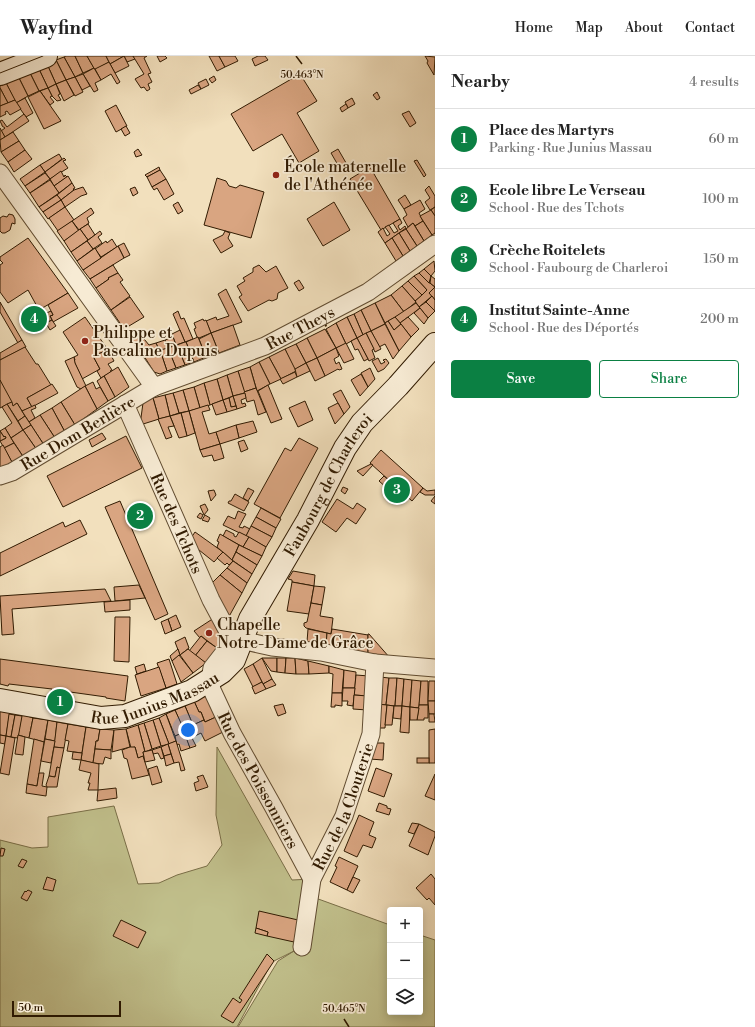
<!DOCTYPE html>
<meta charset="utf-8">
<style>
body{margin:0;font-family:"Libre Bodoni",serif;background:#f2f2f2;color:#222}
.controls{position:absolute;right:12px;bottom:12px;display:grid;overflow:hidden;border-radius:4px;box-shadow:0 2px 10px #0003}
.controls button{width:36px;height:36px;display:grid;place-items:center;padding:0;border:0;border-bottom:1px solid #e0e0e0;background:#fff;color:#222;font:20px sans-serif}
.scale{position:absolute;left:12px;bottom:10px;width:109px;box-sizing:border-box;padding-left:4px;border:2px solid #311b02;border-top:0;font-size:11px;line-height:14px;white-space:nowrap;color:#311b02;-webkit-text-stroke:3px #f7ebd4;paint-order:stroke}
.you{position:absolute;left:188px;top:674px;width:14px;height:14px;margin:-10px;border:3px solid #fff;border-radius:50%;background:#1a73e8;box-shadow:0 0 0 6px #1a73e833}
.badge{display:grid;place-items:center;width:26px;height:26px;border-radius:50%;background:#0b8043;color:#fff;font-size:13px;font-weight:700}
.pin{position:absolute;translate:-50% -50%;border:2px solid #fff;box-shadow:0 1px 4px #0006}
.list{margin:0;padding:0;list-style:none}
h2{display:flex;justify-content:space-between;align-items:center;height:52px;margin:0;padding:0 16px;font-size:17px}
h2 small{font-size:13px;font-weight:400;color:#767676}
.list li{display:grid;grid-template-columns:26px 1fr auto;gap:12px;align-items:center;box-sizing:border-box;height:60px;padding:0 16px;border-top:1px solid #e0e0e0}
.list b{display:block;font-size:15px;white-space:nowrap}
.list p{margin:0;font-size:13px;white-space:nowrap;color:#767676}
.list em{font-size:13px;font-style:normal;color:#767676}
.actions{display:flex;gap:8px;padding:12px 16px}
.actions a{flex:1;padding:9px 0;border:1px solid #0b8043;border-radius:4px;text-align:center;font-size:14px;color:#0b8043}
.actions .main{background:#0b8043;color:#fff}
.icon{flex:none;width:22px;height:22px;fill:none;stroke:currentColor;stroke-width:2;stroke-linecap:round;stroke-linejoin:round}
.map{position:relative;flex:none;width:435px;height:971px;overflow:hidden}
header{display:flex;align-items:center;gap:24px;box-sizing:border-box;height:56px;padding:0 20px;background:#fff;border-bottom:1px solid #e0e0e0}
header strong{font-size:19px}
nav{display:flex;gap:22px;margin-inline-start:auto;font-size:14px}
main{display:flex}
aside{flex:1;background:#fff}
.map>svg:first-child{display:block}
</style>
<header>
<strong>Wayfind</strong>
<nav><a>Home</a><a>Map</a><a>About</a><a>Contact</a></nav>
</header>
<main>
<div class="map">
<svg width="435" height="971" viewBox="0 0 435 971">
<rect width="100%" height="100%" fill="#f2e0bd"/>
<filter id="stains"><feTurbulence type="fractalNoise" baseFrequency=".005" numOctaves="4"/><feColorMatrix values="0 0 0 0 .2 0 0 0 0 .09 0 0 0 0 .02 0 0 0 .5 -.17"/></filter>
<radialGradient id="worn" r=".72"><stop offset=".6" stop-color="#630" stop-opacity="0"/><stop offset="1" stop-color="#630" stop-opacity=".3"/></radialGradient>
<path fill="#c1c08c" stroke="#796e47" d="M 217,691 L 292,824 L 312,823 L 310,840 L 390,869 L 390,956 L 420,956 L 420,879 L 435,884 L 435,971 L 238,971 L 278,905 L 294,895 L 272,906 L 237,971 L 0,971 L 0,784 L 32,792 L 48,791 L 48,761 L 114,750 L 138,828 L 159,827 L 177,819 L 207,810 L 222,789 L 216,759 Z"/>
<g fill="#d9a581" stroke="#311b02">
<path d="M 66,0 L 75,0 L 83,17 L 75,21 L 64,1 Z"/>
<path d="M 75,0 L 87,0 L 94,12 L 83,17 Z"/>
<path d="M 87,0 L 106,0 L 109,6 L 95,14 Z"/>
<path d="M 106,0 L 124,0 L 110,8 Z"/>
<path d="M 124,0 L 133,0 L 135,3 L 127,6 Z"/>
<path d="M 124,0 L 129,10 L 115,17 L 110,8 Z"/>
<path d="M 133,0 L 147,0 L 144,2 L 151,17 L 148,18 L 152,26 L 148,28 L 150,33 L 147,35 L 144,31 L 141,32 L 135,23 L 144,18 Z"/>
<path d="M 157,0 L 165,0 L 167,2 L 160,6 Z"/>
<path d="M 209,0 L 219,0 L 225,11 L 217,15 Z"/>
<path d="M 219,0 L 235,0 L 238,5 L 225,11 Z"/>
<path d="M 258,0 L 265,0 L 268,4 L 255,10 L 252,3 Z"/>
<path d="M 425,0 L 435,1 L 434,19 L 427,7 L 428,5 Z"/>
<path d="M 64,1 L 75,21 L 66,24 L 56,4 Z"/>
<path d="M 56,4 L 66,24 L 56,28 L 47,8 Z"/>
<path d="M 109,6 L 120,26 L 117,28 L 111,18 L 101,24 L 95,13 Z"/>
<path d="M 47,8 L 56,28 L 48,32 L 38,11 Z"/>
<path d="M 38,11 L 48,32 L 39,35 L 29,15 Z"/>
<path d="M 94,12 L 101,24 L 95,27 L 98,34 L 94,36 L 83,18 Z"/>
<path d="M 29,15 L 39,35 L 28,40 L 18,20 Z"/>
<path d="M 83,18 L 90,30 L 82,34 L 75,21 Z"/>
<path d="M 300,18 L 317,45 L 297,57 L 319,95 L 299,107 L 282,78 L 253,95 L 231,58 Z"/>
<path d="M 18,20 L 28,40 L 16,47 L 5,25 Z"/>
<path d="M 214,20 L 216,24 L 212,27 L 209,23 Z"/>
<path d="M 75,21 L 83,36 L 75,40 L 66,24 Z"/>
<path d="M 206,23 L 209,29 L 201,33 L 198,27 Z"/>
<path d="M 66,24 L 74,39 L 64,45 L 56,28 Z"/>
<path d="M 5,25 L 15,44 L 8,47 L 0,32 L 0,27 Z"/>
<path d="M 56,28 L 60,38 L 58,39 L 61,44 L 57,45 L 52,40 L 48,32 Z"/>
<path d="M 198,29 L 201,33 L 191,38 L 189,34 Z"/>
<path d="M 0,32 L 8,47 L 0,50 Z"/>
<path d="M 48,32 L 52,40 L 50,41 L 54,46 L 50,49 L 40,35 Z"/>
<path d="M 40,35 L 61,65 L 44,73 L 28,41 Z"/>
<path d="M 377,36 L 380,42 L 377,44 L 373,39 Z"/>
<path d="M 25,42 L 33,57 L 26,61 L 16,47 Z"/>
<path d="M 352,42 L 355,48 L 348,52 L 345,46 Z"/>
<path d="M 15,44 L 21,53 L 10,59 L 7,55 L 5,56 L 6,58 L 0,61 L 0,50 Z"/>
<path d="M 346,48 L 348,52 L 342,56 L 340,52 Z"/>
<path d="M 116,49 L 127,70 L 116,76 L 105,55 Z"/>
<path d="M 409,55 L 416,67 L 410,71 L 402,58 Z"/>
<path d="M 24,58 L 29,65 L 5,81 L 1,75 L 5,72 L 2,70 L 2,69 L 0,65 L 2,64 L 7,71 Z"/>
<path d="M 126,70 L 130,77 L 125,80 L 121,73 Z"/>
<path d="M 0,72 L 5,81 L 0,84 Z"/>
<path d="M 13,76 L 19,85 L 1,96 L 0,84 Z"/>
<path d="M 19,85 L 25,94 L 8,106 L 1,96 Z"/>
<path d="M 138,93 L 142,99 L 136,101 L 134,96 Z"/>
<path d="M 338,93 L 349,112 L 342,116 L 331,97 Z"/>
<path d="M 25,94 L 32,103 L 14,116 L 8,106 Z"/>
<path d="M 59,98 L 62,103 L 45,116 L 40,109 Z"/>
<path d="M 64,102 L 66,104 L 63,105 L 68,112 L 50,123 L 45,116 Z"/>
<path d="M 417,104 L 426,119 L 424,121 L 414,105 Z"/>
<path d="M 40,109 L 45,116 L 25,130 L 20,123 Z"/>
<path d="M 159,111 L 160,114 L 147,121 L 145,119 Z"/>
<path d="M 370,111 L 400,163 L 381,174 L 350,123 Z"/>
<path d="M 160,114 L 166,123 L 152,131 L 147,121 Z"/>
<path d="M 61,115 L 64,121 L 65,119 L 67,121 L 54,130 L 50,123 Z"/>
<path d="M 45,117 L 50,123 L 30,137 L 25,130 Z"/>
<path d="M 68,120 L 72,127 L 59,137 L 54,130 Z"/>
<path d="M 217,122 L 226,125 L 229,130 L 236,132 L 240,129 L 264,136 L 251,182 L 204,169 Z"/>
<path d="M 166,123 L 174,138 L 164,144 L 157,132 L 154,134 L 152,131 Z"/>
<path d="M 50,124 L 59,137 L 39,151 L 30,137 Z"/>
<path d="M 72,127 L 75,132 L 73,133 L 74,134 L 61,144 L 57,139 Z"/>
<path d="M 429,130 L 435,140 L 435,151 L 430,154 L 425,146 L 430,142 L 425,134 Z"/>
<path d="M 83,131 L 87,138 L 81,140 L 65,151 L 61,144 L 74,134 Z"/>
<path d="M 135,131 L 138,137 L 133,140 L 130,133 Z"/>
<path d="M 57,139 L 61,144 L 43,156 L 39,151 Z"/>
<path d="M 405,139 L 411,149 L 404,153 L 398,144 Z"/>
<path d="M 61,144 L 65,151 L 48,163 L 43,156 Z"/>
<path d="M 420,144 L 425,153 L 419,157 L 423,165 L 415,170 L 413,167 L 408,171 L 403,162 L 407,159 L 404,153 Z"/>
<path d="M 178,146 L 183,155 L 178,158 L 173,149 Z"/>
<path d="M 334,146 L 350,174 L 323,190 L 307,163 Z"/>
<path d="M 65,151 L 74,164 L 58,175 L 49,162 Z"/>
<path d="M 435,151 L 435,160 L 431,154 Z"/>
<path d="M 91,152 L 94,157 L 87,162 L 89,167 L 79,174 L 72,165 Z"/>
<path d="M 431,154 L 435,160 L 435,177 L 432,179 L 420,160 Z"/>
<path d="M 9,158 L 13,159 L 15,163 L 15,168 L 12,167 L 10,174 L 5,177 L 2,177 L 0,175 L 0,162 L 3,160 L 7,161 Z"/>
<path d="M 400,163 L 402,167 L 398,170 L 400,174 L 405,170 L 406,172 L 385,187 L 378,176 L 383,172 L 387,180 L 390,178 L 385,171 L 389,169 L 394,177 L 398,175 L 393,167 Z"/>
<path d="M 72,165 L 79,175 L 64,185 L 57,175 Z"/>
<path d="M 423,165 L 432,179 L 424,185 L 415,170 Z"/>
<path d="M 413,167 L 424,185 L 417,190 L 406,173 Z"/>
<path d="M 88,168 L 95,179 L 88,184 L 80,173 Z"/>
<path d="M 80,173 L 88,184 L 71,196 L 64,185 Z"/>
<path d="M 406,173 L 417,190 L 410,195 L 399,177 Z"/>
<path d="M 100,175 L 102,178 L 98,181 L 102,187 L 93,193 L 87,185 Z"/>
<path d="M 225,175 L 230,177 L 228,182 L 233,190 L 221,197 L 213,184 L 223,179 Z"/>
<path d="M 399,177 L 410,195 L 403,200 L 392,182 Z"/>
<path d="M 28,182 L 68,237 L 39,254 L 28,234 L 8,247 L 0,236 L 0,209 L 3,207 L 0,204 L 0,201 Z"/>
<path d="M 392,182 L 403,200 L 396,205 L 385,187 Z"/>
<path d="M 112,183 L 117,191 L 101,201 L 95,193 L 106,185 L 107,187 Z"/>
<path d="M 87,185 L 93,193 L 77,205 L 71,196 Z"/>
<path d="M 124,187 L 130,199 L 124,202 L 118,190 Z"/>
<path d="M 118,190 L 124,202 L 90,223 L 83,214 Z"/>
<path d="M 95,192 L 101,202 L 83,214 L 77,205 Z"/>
<path d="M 434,205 L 435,215 L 431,220 L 424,213 Z"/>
<path d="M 113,209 L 118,217 L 108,222 L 109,223 L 96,232 L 90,223 Z"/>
<path d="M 259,209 L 266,216 L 276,210 L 288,232 L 278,237 L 277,243 L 272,245 L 269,244 L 248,255 L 239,241 L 242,239 L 237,230 L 245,225 L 243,222 L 253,216 L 253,212 Z"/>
<path d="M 424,213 L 431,220 L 429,227 L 419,217 Z"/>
<path d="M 118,217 L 123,224 L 120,226 L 130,240 L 111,254 L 96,232 L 109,223 L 108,222 Z"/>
<path d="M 419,217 L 429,227 L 430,227 L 435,231 L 429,237 L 432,240 L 419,251 L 415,245 L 427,234 L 414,220 Z"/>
<path d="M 414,220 L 427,234 L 422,239 L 408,225 Z"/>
<path d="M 431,220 L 435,223 L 435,231 L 430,227 Z"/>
<path d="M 299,224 L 304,232 L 299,235 L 294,227 Z"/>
<path d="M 408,225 L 422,239 L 415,245 L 402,230 Z"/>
<path d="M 402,230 L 416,246 L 404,256 L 391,239 Z"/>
<path d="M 435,231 L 435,244 L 429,237 Z"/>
<path d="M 226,233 L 242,266 L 211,277 L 206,265 L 216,261 L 217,264 L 229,260 L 218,238 Z"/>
<path d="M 68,237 L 78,252 L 53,266 L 50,260 L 53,259 L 48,249 Z"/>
<path d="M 391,239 L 404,256 L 385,267 L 375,247 Z"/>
<path d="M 432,240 L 435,244 L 435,255 L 426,246 Z"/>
<path d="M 130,241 L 144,261 L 124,273 L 111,254 Z"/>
<path d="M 0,246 L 22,284 L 18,287 L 0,256 Z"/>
<path d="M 426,246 L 435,255 L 428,262 L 419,251 Z"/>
<path d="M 375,247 L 385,268 L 371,275 L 361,254 Z"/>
<path d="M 416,247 L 420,252 L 400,267 L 395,261 Z"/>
<path d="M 420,252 L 428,262 L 424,268 L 414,257 Z"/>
<path d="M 361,254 L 371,275 L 363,279 L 354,258 Z"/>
<path d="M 51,255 L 53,259 L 50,260 L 52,264 L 46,267 L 42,259 Z"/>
<path d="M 178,255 L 181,263 L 184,262 L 193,283 L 185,286 L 173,258 Z"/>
<path d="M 354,258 L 363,279 L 357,282 L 347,261 Z"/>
<path d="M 85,261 L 108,294 L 93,300 L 100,313 L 82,323 L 74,305 L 75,304 L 74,301 L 78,299 L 63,276 Z"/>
<path d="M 347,261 L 357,282 L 346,288 L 336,267 Z"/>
<path d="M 395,261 L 401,268 L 394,274 L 388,265 Z"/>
<path d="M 408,261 L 419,273 L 411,281 L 400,267 Z"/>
<path d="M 203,263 L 204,265 L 206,264 L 211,277 L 199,282 L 197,281 L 194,273 L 196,272 L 194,267 Z"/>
<path d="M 52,264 L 56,270 L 50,274 L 46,267 Z"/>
<path d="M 388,265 L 394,274 L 401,268 L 411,281 L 399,295 L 385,267 Z"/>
<path d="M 336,267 L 346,288 L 336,292 L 326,273 Z"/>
<path d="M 385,268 L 399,295 L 393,303 L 385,288 L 379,291 L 371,275 Z"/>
<path d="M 233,269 L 240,289 L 219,297 L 211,277 Z"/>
<path d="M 325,273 L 336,292 L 317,302 L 307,282 Z"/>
<path d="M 180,274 L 185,286 L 176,289 L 172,278 Z"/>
<path d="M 371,275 L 381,293 L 375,296 L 366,277 Z"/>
<path d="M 211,277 L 219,297 L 206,301 L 199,283 Z"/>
<path d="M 366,277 L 374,293 L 372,294 L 375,302 L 369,305 L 357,282 Z"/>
<path d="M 140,278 L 149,289 L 156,287 L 160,295 L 144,300 L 130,282 Z"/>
<path d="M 173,281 L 176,289 L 168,292 L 165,284 Z"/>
<path d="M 198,281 L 206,301 L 194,306 L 186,286 Z"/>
<path d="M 307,282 L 317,302 L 306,307 L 296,288 Z"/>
<path d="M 357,282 L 368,303 L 364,305 L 358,293 L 355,294 L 351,285 Z"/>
<path d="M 22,284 L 26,291 L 0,304 L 0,297 Z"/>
<path d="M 165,284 L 168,292 L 160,295 L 156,287 Z"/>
<path d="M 185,286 L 186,286 L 194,306 L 185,309 L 177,289 Z"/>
<path d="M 346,287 L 354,303 L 344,307 L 336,292 Z"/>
<path d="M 296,288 L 306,307 L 294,314 L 285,293 Z"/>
<path d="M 177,289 L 185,309 L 176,312 L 168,292 Z"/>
<path d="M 25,291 L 36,308 L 38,308 L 51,329 L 27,342 L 32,351 L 22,355 L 17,347 L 13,350 L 1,327 L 0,324 L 0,304 Z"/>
<path d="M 168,292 L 176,312 L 167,315 L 160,294 Z"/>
<path d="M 336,292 L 339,300 L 334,303 L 336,308 L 339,306 L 342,313 L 339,314 L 338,313 L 325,320 L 317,302 Z"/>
<path d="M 285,293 L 296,315 L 281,323 L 269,301 Z"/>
<path d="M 108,294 L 114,305 L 108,308 L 112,314 L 110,315 L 111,316 L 101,322 L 97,315 L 100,313 L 93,300 Z"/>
<path d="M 160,294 L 167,315 L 160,318 L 154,316 L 144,300 Z"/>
<path d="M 74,301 L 75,307 L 86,330 L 81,333 L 77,331 L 65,305 Z"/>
<path d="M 269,301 L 281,323 L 270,328 L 259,306 Z"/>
<path d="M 317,302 L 325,320 L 315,325 L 306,307 Z"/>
<path d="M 378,302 L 381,308 L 385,306 L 383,304 L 386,303 L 389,307 L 384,313 L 378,316 L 372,305 Z"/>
<path d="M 259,306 L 270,328 L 257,335 L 250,311 Z"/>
<path d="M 306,307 L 310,315 L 297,321 L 295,313 Z"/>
<path d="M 118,311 L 129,331 L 115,341 L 104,320 Z"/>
<path d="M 250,311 L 256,332 L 244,336 L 238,315 Z"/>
<path d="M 370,312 L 375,323 L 368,331 L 361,317 Z"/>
<path d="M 238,315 L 245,337 L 233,340 L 227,319 Z"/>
<path d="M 295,316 L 297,321 L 283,328 L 280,323 Z"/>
<path d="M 361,318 L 368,331 L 360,340 L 351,324 Z"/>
<path d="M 227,319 L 233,340 L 223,344 L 217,323 Z"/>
<path d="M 104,320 L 115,341 L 108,345 L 97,325 Z"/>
<path d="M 217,323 L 223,344 L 210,349 L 204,327 Z"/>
<path d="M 0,324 L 12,346 L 0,352 Z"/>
<path d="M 93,326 L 96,333 L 100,331 L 108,345 L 97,353 L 85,330 Z"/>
<path d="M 204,327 L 210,349 L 200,352 L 194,331 Z"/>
<path d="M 52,328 L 58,337 L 32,351 L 27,342 Z"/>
<path d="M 268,329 L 282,363 L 271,367 L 258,335 Z"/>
<path d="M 85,330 L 97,353 L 75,369 L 61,346 Z"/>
<path d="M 194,331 L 200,352 L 189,355 L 183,334 Z"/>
<path d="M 256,332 L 266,356 L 258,359 L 254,344 L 247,346 L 244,336 Z"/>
<path d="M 183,334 L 189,355 L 179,357 L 173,337 Z"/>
<path d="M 341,334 L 350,351 L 344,358 L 333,338 Z"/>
<path d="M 173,337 L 179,357 L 170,360 L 165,339 Z"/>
<path d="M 245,337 L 246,342 L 241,344 L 242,348 L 245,347 L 246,350 L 237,353 L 233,340 Z"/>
<path d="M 165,339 L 170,360 L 159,363 L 153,342 Z"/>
<path d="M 233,340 L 236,350 L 231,351 L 229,342 Z"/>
<path d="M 153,342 L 159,363 L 140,369 L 143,347 L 145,344 Z"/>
<path d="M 229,342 L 231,351 L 236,350 L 237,353 L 227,356 L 223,344 Z"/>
<path d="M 223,344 L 227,356 L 216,359 L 212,348 Z"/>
<path d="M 305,345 L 313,364 L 298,371 L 289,352 Z"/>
<path d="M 12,346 L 13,350 L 17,347 L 25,360 L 18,365 L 7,348 Z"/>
<path d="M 61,346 L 75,369 L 65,376 L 52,352 Z"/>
<path d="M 338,347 L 344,358 L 335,368 L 328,352 Z"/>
<path d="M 7,348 L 23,374 L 11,382 L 5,372 L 12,367 L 2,351 Z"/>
<path d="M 35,349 L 36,352 L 31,354 L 35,362 L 29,366 L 22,355 Z"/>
<path d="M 208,349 L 210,354 L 202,356 L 209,378 L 216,376 L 220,388 L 200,394 L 189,355 Z"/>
<path d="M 52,352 L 65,376 L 55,382 L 40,359 Z"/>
<path d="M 189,355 L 195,377 L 187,380 L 181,357 Z"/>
<path d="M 181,357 L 187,380 L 179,382 L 170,360 Z"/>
<path d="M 40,359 L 55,382 L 44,389 L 29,366 Z"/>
<path d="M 25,360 L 31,369 L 23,374 L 18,365 Z"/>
<path d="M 170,360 L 174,370 L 168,371 L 172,381 L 166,383 L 158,363 Z"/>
<path d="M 253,365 L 257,376 L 239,382 L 236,369 Z"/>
<path d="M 31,369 L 44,389 L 37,394 L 23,374 Z"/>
<path d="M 236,369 L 239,382 L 220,388 L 216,376 Z"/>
<path d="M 5,372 L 14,387 L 4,392 L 0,385 L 6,382 L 5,380 L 4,381 L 0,375 Z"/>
<path d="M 23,374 L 37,394 L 24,402 L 11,382 Z"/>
<path d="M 0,375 L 4,381 L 5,380 L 6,382 L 0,385 Z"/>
<path d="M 102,377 L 106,383 L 92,391 L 89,384 Z"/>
<path d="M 126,380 L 142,412 L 63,451 L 47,420 Z"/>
<path d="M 299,382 L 318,392 L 280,462 L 254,448 L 285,392 L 291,395 Z"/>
<path d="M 244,384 L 248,393 L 241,396 L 238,386 Z"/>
<path d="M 14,387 L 24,402 L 13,408 L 4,392 Z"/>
<path d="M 220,388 L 224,402 L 214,405 L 212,399 L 203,401 L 200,394 Z"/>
<path d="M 3,389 L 13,408 L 0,414 L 0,391 Z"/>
<path d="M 381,394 L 423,432 L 412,445 L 370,407 Z"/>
<path d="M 371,408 L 373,409 L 363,420 L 357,415 Z"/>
<path d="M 384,420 L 393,428 L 387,432 L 379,425 Z"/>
<path d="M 343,431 L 348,433 L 345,438 L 341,435 Z"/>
<path d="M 248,432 L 254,435 L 248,445 L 243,442 Z"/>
<path d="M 423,432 L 427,435 L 435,434 L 435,439 L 425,439 L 420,436 Z"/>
<path d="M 214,434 L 216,439 L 211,445 L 208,435 Z"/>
<path d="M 235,438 L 249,446 L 244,455 L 228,447 L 229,445 L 231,445 Z"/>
<path d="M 435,440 L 435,448 L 431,445 Z"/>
<path d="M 337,443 L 353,453 L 357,447 L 366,453 L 356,468 L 347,462 L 336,476 L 322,466 Z"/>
<path d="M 120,445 L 168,558 L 155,564 L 105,451 Z"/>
<path d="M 205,448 L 208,454 L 204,459 L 200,450 Z"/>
<path d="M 261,452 L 281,463 L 276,472 L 256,461 Z"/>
<path d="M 238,455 L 246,458 L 239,471 L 243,472 L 244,470 L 250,473 L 246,480 L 223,469 L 228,460 L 235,463 Z"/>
<path d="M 200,457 L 203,459 L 201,463 L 197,461 Z"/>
<path d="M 205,459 L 210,462 L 208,466 L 202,464 Z"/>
<path d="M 256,461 L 276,472 L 272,481 L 251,470 Z"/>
<path d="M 80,464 L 87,478 L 0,520 L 0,497 L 63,466 L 65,471 Z"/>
<path d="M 251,470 L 272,481 L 266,491 L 246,480 Z"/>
<path d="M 226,474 L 234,478 L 234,480 L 236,481 L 239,476 L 249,481 L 243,491 L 223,480 Z"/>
<path d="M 195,476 L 223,496 L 214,506 L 199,494 L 195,499 L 189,485 Z"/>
<path d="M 220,478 L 239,489 L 232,504 L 217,491 L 219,486 L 217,485 Z"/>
<path d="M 249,481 L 266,491 L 262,500 L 243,491 Z"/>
<path d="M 239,489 L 262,500 L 257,509 L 236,496 Z"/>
<path d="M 223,496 L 233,505 L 229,509 L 227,507 L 225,509 L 217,502 Z"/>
<path d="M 236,496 L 257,509 L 252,518 L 232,504 Z"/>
<path d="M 233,505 L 252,518 L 247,527 L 227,512 Z"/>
<path d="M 227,512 L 247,527 L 242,537 L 220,519 Z"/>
<path d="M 293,515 L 315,519 L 314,530 L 292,526 L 292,524 L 288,523 Z"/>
<path d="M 220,519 L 242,537 L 226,566 L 208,531 Z"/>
<path d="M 292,526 L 314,530 L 309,558 L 287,555 Z"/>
<path d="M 139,529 L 145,542 L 115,545 L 114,531 Z"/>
<path d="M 314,530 L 325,531 L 322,549 L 311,547 Z"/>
<path d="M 105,533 L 111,545 L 12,553 L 14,578 L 2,579 L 0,540 Z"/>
<path d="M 130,544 L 130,554 L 105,556 L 104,546 Z"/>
<path d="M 311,547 L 322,549 L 320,560 L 333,562 L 331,578 L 306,572 L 304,570 L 304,567 L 307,566 Z"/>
<path d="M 176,559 L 181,571 L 172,575 L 168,563 Z"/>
<path d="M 115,561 L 130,561 L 129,606 L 114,605 Z"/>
<path d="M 214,562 L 225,586 L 217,592 L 201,580 L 200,582 L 194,575 Z"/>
<path d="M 168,563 L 172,575 L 165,578 L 161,566 Z"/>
<path d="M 308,573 L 327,577 L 326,590 L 307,586 Z"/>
<path d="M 332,573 L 368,579 L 368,598 L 326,590 L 327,577 L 331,578 Z"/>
<path d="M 368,578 L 369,578 L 390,602 L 368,598 Z"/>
<path d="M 201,580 L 207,585 L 195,600 L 189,595 Z"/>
<path d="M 185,581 L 189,592 L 180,599 L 175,586 Z"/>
<path d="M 207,585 L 217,592 L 206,607 L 195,600 Z"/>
<path d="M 178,593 L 180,599 L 172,605 L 170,600 Z"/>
<path d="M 188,593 L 206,607 L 193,617 L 180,599 Z"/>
<path d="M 179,599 L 193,617 L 181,626 L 172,605 Z"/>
<path d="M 262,602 L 277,602 L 277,616 L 271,615 Z"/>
<path d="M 262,602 L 272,623 L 263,628 L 253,608 Z"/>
<path d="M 277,602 L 286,602 L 285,617 L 277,616 Z"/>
<path d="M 286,602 L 295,602 L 296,618 L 285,617 Z"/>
<path d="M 295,602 L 308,605 L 309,618 L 296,618 Z"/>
<path d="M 0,603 L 128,620 L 125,645 L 106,642 L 106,641 L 63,635 L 63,636 L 51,635 L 52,633 L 9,628 L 8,630 L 0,628 Z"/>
<path d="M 169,603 L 177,628 L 166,632 L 157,607 Z"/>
<path d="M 308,605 L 329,610 L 329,617 L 309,618 Z"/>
<path d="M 144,608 L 146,615 L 137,618 L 135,611 Z"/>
<path d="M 253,608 L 262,626 L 253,631 L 244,613 Z"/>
<path d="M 329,610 L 344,614 L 342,637 L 332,637 L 333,618 L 329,617 Z"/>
<path d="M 159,611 L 166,632 L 141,640 L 135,619 Z"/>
<path d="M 344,614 L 356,616 L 355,632 L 343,632 Z"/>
<path d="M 356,619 L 369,620 L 368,640 L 354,639 Z"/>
<path d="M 380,621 L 389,622 L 386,649 L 377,648 Z"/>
<path d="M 389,622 L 397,622 L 395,650 L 386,649 Z"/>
<path d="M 397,622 L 404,623 L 402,650 L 395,650 Z"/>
<path d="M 272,623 L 276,629 L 266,633 L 263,628 Z"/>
<path d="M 404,623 L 412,624 L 410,651 L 402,650 Z"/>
<path d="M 412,624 L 421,625 L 419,652 L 410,651 Z"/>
<path d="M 421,625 L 428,625 L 428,649 L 419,649 Z"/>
<path d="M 429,625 L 435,625 L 435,645 L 428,645 Z"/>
<path d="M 262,626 L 266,633 L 255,638 L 252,631 Z"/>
<path d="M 343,632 L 355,632 L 353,650 L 347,649 L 348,645 L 342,645 Z"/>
<path d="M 332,637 L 342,637 L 342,650 L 335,649 L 335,651 L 331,651 Z"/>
<path d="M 354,639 L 368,640 L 367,654 L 353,653 Z"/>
<path d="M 206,640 L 216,661 L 205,666 L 201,656 L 199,656 L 194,645 Z"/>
<path d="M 194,645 L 199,656 L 201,656 L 204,664 L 193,669 L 185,650 Z"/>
<path d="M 428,645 L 435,645 L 435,658 L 429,658 Z"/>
<path d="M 283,648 L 286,657 L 278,660 L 274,650 Z"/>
<path d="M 377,648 L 387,649 L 385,672 L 376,672 Z"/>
<path d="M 387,649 L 394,650 L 392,669 L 385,669 Z"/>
<path d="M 419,649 L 428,649 L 428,662 L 424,662 L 424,664 L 417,664 Z"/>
<path d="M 185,650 L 193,669 L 183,673 L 175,654 Z"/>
<path d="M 394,650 L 402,650 L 401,663 L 393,662 Z"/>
<path d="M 402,650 L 410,651 L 409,677 L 400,676 Z"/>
<path d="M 410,651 L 419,652 L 417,664 L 410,664 Z"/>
<path d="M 0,653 L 10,655 L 6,680 L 0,679 Z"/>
<path d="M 175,654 L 185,676 L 175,680 L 166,658 Z"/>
<path d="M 9,658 L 15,659 L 11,681 L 6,680 Z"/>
<path d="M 22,658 L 33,662 L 29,682 L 18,679 Z"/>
<path d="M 166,658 L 176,685 L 169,688 L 159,662 Z"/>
<path d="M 429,658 L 434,658 L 435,666 L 429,666 Z"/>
<path d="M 15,659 L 22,660 L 18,682 L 11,681 Z"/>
<path d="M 216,661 L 223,676 L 205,685 L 201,677 L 197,679 L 193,669 L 204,664 L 205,666 Z"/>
<path d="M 33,662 L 48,664 L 44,686 L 29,682 Z"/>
<path d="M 159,662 L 169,688 L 161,690 L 153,664 Z"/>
<path d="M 48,664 L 57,666 L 55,685 L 45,683 Z"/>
<path d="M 153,664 L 161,690 L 152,693 L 144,667 Z"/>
<path d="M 57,666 L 68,668 L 64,692 L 54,691 Z"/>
<path d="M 144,667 L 152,693 L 145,696 L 138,669 Z"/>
<path d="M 68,668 L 86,671 L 82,697 L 67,695 L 69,685 L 65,684 Z"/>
<path d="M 138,669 L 145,696 L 143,696 L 144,700 L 138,702 L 135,691 L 131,692 L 126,673 Z"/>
<path d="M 193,669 L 197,679 L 187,684 L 183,673 Z"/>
<path d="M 86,671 L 100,673 L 98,685 L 96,685 L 93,707 L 81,704 Z"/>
<path d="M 100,673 L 114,674 L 111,694 L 95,693 L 96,685 L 98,685 Z"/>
<path d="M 126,673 L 130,691 L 112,696 L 114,674 Z"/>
<path d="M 435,673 L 435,707 L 429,707 L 429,674 Z"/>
<path d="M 185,676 L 190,692 L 181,695 L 179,688 L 177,689 L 175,680 Z"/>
<path d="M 0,679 L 6,680 L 5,688 L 0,687 Z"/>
<path d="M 18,679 L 25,681 L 23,699 L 15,698 Z"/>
<path d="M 6,680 L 15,682 L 9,719 L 0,717 Z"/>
<path d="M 192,682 L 196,690 L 190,692 L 187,684 Z"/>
<path d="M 34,683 L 44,686 L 37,730 L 27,728 Z"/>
<path d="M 45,683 L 55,685 L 51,707 L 41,705 Z"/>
<path d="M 176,685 L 185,714 L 181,715 L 179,706 L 174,707 L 168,688 Z"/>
<path d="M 375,687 L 384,687 L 383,704 L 370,703 Z"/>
<path d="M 168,688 L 171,698 L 164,700 L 161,691 Z"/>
<path d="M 54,691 L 64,692 L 60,712 L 57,711 L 55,721 L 49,720 Z"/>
<path d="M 130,691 L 135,691 L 138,702 L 143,700 L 149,719 L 132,723 L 127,703 L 124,702 L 122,694 Z"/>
<path d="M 161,691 L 164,702 L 161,703 L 158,697 L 153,698 L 152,694 Z"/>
<path d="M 95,693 L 111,694 L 111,703 L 105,701 L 103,708 L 93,707 Z"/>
<path d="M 152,694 L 155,704 L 145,706 L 143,696 Z"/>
<path d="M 73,696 L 82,697 L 81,704 L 72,703 Z"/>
<path d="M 171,698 L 174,707 L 166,710 L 164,700 Z"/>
<rect x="417" y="702" width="12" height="5"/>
<path d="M 81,704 L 99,708 L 98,734 L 88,734 L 90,727 L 88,727 L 91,717 L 79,714 Z"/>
<path d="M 157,710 L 162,726 L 152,729 L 148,713 Z"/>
<path d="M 57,711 L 60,712 L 57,731 L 47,731 L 46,729 L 49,720 L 55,721 Z"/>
<path d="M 376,712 L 392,718 L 384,741 L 368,735 Z"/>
<path d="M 39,717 L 44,717 L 42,730 L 47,731 L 46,740 L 26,737 L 27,728 L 37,730 Z"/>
<path d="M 435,718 L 435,744 L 425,740 Z"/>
<path d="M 203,719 L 208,731 L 196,735 L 194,727 L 199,725 L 197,721 Z"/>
<path d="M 116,732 L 117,742 L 97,745 L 98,734 Z"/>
<path d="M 379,747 L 387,750 L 387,752 L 391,753 L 389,759 L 376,755 Z"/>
<path d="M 359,759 L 374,766 L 369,779 L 376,782 L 372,792 L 363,789 L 357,801 L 344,795 Z"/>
<path d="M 412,767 L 419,768 L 414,778 L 408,776 Z"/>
<path d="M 419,768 L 435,776 L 435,780 L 428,799 L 409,790 Z"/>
<path d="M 1,792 L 5,793 L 3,800 L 0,800 Z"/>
<path d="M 339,801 L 358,810 L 347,834 L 330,826 L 337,811 L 335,810 Z"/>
<path d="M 22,803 L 27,805 L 23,812 L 18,810 Z"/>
<path d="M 431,818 L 435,823 L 435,849 L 429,842 L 427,844 L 416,832 Z"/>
<path d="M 47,821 L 56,824 L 53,835 L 43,833 Z"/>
<path d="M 353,821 L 360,824 L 353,837 L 347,834 Z"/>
<path d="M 28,834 L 32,836 L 27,845 L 21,842 L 25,835 L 26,836 Z"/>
<path d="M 259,855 L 298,864 L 294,886 L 267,880 L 268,876 L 256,872 Z"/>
<path d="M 121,864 L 146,876 L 138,892 L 113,880 Z"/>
<path d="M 256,872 L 268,876 L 267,880 L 255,877 Z"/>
<path d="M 267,898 L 274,905 L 233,967 L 221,960 L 233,942 L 240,947 L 242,944 L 239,942 Z"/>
</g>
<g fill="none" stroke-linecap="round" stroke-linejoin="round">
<g stroke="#614c31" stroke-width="19">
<g id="minor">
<path d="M 0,117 L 154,331"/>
<path id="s1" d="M 125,348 L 211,544 L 233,585"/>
<path id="s2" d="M 0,420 L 12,416 L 154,331 L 265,290 L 368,236 L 435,188"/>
<path id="s3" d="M 233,585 L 212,612 L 210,624 L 212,634 L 232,677 L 274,752 L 312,823"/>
<path d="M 233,585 L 241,584 L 272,591 L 321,596 L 375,607 L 435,612"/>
<path id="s4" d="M 302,891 L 312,823 L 344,760 L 371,678 L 375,607"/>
</g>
</g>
<g stroke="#311b02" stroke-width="24">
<g id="secondary">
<path d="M 0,18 L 46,0"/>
<path id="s5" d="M 0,644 L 101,662 L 125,660 L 192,635 L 222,616 L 234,604 L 250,563 L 308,464 L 345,392 L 362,367 L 398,330 L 435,288"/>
</g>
</g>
<use href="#minor" stroke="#f7ebd4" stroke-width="17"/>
<use href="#secondary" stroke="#f7ebd4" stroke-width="22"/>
<path stroke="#311b02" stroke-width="1" d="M 0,17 L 43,0"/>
</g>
<path fill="none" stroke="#311b02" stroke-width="1.5" d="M 296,0 L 302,8M 344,963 L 349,971"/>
<g fill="#8f2418" stroke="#f7ebd4" stroke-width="1.5">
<circle cx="276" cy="119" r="4"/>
<circle cx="85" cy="285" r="4"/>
<circle cx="209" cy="577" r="4"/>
</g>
<g text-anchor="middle" stroke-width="3.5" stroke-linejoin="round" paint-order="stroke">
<g font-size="16" fill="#311b02" stroke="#f7ebd4" text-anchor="start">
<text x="284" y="116">École maternelle<tspan x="284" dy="18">de l'Athénée</tspan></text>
<text x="93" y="282">Philippe et<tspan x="93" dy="18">Pascaline Dupuis</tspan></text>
<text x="217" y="574">Chapelle<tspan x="217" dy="18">Notre-Dame de Grâce</tspan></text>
</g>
<g font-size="16" fill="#311b02" stroke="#f7ebd4">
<text dy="6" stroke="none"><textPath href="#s2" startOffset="336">Rue Theys</textPath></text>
<text dy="6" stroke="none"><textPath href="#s2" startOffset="89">Rue Dom Berlière</textPath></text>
<text dy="6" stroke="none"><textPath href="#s5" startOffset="450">Faubourg de Charleroi</textPath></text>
<text dy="6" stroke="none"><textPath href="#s1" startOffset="130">Rue des Tchots</textPath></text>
<text dy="6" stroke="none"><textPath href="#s5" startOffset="160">Rue Junius Massau</textPath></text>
<text dy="6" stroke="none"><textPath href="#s3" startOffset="158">Rue des Poissonniers</textPath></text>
<text dy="6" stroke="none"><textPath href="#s4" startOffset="148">Rue de la Clouterie</textPath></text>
</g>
</g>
<g font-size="10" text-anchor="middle" fill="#311b02" stroke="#f7ebd4" stroke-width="3.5" stroke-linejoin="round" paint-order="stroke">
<text x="302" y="22">50.463°N</text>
<text x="344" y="956">50.465°N</text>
</g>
<rect width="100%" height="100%" filter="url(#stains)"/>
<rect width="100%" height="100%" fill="url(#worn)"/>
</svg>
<div class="controls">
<button>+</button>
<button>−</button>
<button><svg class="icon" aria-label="layers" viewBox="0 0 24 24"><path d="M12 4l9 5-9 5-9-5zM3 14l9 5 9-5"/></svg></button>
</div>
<div class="scale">50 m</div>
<div class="you"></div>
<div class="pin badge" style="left:60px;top:646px">1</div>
<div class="pin badge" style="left:140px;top:460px">2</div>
<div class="pin badge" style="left:397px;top:434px">3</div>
<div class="pin badge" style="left:34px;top:263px">4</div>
</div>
<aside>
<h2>Nearby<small>4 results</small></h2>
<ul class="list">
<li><span class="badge">1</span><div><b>Place des Martyrs</b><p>Parking · Rue Junius Massau</p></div><em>60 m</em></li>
<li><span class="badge">2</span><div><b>Ecole libre Le Verseau</b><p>School · Rue des Tchots</p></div><em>100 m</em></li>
<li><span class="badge">3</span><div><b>Crèche Roitelets</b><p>School · Faubourg de Charleroi</p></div><em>150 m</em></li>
<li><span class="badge">4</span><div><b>Institut Sainte-Anne</b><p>School · Rue des Déportés</p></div><em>200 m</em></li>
</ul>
<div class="actions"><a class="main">Save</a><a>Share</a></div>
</aside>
</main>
